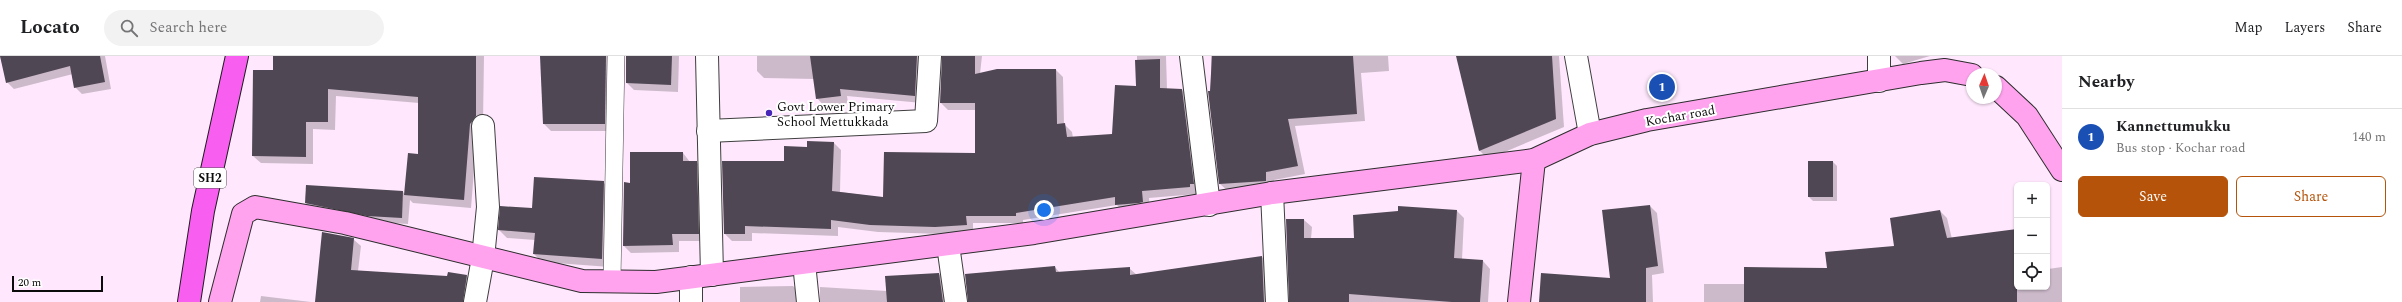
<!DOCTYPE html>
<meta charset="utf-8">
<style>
body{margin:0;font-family:Spectral,serif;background:#f2f2f2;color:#202124}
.controls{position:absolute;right:12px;bottom:12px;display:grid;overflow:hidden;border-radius:6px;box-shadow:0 1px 3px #0004}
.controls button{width:36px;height:36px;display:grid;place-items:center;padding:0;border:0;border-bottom:1px solid #e0e0e0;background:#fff;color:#202124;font:20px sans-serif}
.compass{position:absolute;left:1966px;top:12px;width:36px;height:36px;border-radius:50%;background:#fff;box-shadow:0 1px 3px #0004;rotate:2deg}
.scale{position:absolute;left:12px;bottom:10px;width:91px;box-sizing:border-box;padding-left:4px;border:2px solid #0b0b0b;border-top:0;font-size:11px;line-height:14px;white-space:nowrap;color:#0b0b0b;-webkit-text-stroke:3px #fff;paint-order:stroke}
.you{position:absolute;left:1044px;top:154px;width:14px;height:14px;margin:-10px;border:3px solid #fff;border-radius:50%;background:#1a73e8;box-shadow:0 0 0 6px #1a73e833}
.badge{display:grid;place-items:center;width:26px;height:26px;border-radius:50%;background:#b45309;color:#fff;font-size:13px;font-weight:700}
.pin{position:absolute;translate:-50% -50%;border:2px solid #fff;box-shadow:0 1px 4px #0006}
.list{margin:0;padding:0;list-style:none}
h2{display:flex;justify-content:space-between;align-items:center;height:52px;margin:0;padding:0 16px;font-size:17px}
h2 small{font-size:13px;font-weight:400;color:#757577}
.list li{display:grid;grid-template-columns:26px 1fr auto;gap:12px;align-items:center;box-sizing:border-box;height:56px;padding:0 16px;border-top:1px solid #e0e0e0}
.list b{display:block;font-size:15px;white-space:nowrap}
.list p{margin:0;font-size:13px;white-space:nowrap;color:#757577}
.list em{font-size:13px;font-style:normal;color:#757577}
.actions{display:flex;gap:8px;padding:12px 16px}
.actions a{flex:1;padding:9px 0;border:1px solid #b45309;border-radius:6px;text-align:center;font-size:14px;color:#b45309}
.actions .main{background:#b45309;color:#fff}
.icon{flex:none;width:22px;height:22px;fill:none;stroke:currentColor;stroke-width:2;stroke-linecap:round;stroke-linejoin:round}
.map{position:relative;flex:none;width:2062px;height:246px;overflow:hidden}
header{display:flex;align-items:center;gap:24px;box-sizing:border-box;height:56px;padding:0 20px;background:#fff;border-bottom:1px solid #e0e0e0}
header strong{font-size:19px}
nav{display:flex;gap:22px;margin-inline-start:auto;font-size:14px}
.search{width:280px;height:36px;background:#f2f2f2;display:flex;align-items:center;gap:10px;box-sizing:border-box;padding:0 14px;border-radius:22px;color:#757577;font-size:15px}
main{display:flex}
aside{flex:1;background:#fff}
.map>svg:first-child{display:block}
</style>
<header>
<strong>Locato</strong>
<div class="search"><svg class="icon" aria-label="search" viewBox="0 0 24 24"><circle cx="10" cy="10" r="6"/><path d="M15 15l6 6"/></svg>Search here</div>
<nav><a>Map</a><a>Layers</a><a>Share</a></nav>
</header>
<main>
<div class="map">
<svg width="2062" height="246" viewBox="0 0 2062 246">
<rect width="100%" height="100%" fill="#ffe8fd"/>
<g fill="#0003">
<path d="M 0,0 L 105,0 L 111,33 L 82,38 L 75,31 L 73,18 L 14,33 L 7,26 Z"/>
<path d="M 274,0 L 484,0 L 483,68 L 477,76 L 471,152 L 413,147 L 410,144 L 408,168 L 375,166 L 313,154 L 306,147 L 403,136 L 405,138 L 419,99 L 419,47 L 336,40 L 335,74 L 313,73 L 313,108 L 261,107 L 253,100 L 274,15 Z"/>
<path d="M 542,0 L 618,0 L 612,75 L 551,75 L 544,68 Z"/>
<path d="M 626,0 L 679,0 L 678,36 L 634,34 L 627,27 Z"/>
<path d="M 757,0 L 929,0 L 922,47 L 847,40 L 848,47 L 824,50 L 817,42 L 814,23 L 764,22 L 757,15 Z"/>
<path d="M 943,0 L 982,0 L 980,18 L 1056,14 L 1063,21 L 1064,68 L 1072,76 L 1073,82 L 1113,79 L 1137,31 L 1137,0 L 1166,0 L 1167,33 L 1182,34 L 1189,42 L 1197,138 L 1149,142 L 1150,153 L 1123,156 L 1117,149 L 1023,164 L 1023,167 L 973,167 L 973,176 L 943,178 L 878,176 L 838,171 L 838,180 L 752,177 L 752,185 L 732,185 L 725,178 L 723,106 L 785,106 L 808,92 L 834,87 L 841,94 L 840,136 L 884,142 L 976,98 L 976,54 L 948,54 L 941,47 Z"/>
<path d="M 1211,0 L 1388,0 L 1389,15 L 1361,17 L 1365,65 L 1295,70 L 1305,118 L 1274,124 L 1274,133 L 1228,135 L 1220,128 L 1211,36 Z"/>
<path d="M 1457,0 L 1559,0 L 1564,71 L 1488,103 L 1480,95 Z"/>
<path d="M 1895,0 L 1930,0 L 1903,8 Z"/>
<path d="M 683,97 L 690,106 L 696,106 L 704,113 L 705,185 L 679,185 L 679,196 L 631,197 L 624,190 L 631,128 Z"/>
<path d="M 1833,106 L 1837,110 L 1837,145 L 1813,145 L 1809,141 Z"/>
<path d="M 603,126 L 611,134 L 610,211 L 542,206 L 534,198 L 535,184 L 507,182 L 499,174 Z"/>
<path d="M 1650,150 L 1657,157 L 1664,217 L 1652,219 L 1653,246 L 1540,246 L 1611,223 Z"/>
<path d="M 1457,155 L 1464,162 L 1462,204 L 1483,205 L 1490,213 L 1488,246 L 1290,246 L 1304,164 L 1312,171 L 1311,183 L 1356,183 Z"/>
<path d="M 1940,155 L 1947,162 L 1952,183 L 2017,174 L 2017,231 L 2047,231 L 2047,209 L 2048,213 L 2062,211 L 2062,246 L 1704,246 L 1704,228 L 1745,228 L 1828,213 L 1896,190 Z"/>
<path d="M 353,183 L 361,190 L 358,215 L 448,221 L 467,220 L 474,227 L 471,246 L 316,246 Z"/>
<path d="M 1262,201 L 1269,209 L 1271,246 L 968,246 L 1055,211 L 1060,217 L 1129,212 L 1137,219 Z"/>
<path d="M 939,218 L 946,225 L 950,246 L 820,246 L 820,231 L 887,235 Z"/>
<path d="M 793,230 L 801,238 L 802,246 L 740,246 L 740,231 Z"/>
<path d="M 261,240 L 311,246 L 260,246 Z"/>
</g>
<g fill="#4f4753">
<path d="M 0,0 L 100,0 L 105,26 L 74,32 L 70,10 L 6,27 Z"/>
<path d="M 273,0 L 476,0 L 476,60 L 470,68 L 464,144 L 404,139 L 408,97 L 418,98 L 418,41 L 328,33 L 328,66 L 306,66 L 306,101 L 252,100 L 253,14 L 273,14 Z"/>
<path d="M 540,0 L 606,0 L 605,68 L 543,68 Z"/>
<path d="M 626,0 L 672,0 L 671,29 L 626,27 Z"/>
<path d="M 810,0 L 917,0 L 915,40 L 840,33 L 841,40 L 816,43 Z"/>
<path d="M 942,0 L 975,0 L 975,18 L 997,13 L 1056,13 L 1057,68 L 1065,67 L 1067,81 L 1112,78 L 1115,29 L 1136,30 L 1135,4 L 1160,3 L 1160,32 L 1182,33 L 1194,128 L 1190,128 L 1190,131 L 1142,135 L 1143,146 L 1139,147 L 1115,149 L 1115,141 L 1016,157 L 1016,160 L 966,160 L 967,169 L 935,171 L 870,169 L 831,164 L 831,173 L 745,170 L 745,178 L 724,178 L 722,105 L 784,105 L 784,90 L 807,91 L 807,85 L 834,86 L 832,135 L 883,141 L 884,96 L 975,97 L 975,47 L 940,47 Z"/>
<path d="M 1212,0 L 1353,0 L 1357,58 L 1288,63 L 1298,110 L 1266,116 L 1266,125 L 1219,128 L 1208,35 L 1210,35 Z"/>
<path d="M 1456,0 L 1552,0 L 1556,63 L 1479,95 Z"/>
<path d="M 630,96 L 683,96 L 683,105 L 697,105 L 699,178 L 672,178 L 673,189 L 623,190 L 624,126 L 630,127 Z"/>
<rect x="1808" y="105" width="25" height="36"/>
<path d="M 534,121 L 604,125 L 602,203 L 533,198 L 535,177 L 498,174 L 500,150 L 532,152 Z"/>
<path d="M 306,129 L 403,135 L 402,162 L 367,160 L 305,147 Z"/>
<path d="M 1650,149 L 1658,210 L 1646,212 L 1646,246 L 1539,246 L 1541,217 L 1610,222 L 1602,154 Z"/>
<path d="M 1398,150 L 1457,154 L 1454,202 L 1483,204 L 1480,246 L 1452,246 L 1349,238 L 1349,246 L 1289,246 L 1286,163 L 1304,163 L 1304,182 L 1354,182 L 1353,159 L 1398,155 Z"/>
<path d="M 1940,154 L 1947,182 L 2017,173 L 2017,246 L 1744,246 L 1744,211 L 1827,212 L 1825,196 L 1894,190 L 1890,162 Z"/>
<path d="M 322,176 L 354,182 L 351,214 L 447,220 L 448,216 L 467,219 L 463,246 L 315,246 Z"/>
<path d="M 1262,200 L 1264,246 L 968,246 L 965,218 L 1055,210 L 1056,216 L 1130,211 L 1130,219 Z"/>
<path d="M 939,217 L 943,246 L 887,246 L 885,220 Z"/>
</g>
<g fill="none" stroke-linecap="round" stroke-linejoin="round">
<g stroke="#3e3e3e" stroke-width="18">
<path id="lane" d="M 612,225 L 616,0"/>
</g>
<g stroke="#3e3e3e" stroke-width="24">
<g id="street">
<path d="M 707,0 L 712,219"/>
<path d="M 1191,0 L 1209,149"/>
<path d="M 1576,0 L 1590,78"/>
<path d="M 1879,25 L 1879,0"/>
<path d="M 708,75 L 926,65 L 930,0"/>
<path d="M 1272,137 L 1277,246"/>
<path d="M 948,189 L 956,246"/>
<path d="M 804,207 L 808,246"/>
<path d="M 475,246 L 483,202 L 488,151 L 483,70"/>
<path d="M 691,246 L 691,221"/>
</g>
</g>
<g stroke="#2d2d2d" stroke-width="24">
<g id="secondary">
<path d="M 1996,31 L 2027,60 L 2062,114"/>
<path d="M 220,246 L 243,158 L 255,151 L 345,167 L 582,225 L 656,226 L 1034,177 L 1272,137 L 1534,104 L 1590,78 L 1647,64 L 1921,17 L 1945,14 L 1972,19"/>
<path d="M 1519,246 L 1534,104"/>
</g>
</g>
<g stroke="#1c1c1c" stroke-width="24">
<path id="primary" d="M 189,246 L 203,155 L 237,0"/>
</g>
<use href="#lane" stroke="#fff" stroke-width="17"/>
<use href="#street" stroke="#fff" stroke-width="22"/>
<use href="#secondary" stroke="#ffa3ee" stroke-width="22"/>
<use href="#primary" stroke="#f85ff1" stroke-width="22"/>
</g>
<circle fill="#4824b9" stroke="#fff" stroke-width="1.5" cx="769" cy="57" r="4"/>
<g text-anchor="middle" stroke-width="4" stroke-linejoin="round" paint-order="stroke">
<rect fill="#fff" stroke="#545454" stroke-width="1" x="194" y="112" width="32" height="20" rx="3"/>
<g font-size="12" font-weight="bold" fill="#0b0b0b">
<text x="210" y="126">SH2</text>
</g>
<g font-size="13" fill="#0b0b0b" stroke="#fff" text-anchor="start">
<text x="777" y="55">Govt Lower Primary<tspan x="777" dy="15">School Mettukkada</tspan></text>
</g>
<g font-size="13" fill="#0b0b0b" stroke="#fff">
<text transform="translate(1680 59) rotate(-10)" y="5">Kochar road</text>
</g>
</g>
</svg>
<div class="controls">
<button>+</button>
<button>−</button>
<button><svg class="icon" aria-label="locate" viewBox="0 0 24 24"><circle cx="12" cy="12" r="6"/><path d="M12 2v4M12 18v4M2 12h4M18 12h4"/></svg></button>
</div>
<svg class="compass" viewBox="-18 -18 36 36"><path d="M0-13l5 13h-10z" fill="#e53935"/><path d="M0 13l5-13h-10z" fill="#757577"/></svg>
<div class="scale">20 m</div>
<div class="you"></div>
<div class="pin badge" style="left:1662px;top:31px;background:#1a4fb4">1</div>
</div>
<aside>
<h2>Nearby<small></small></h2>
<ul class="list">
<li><span class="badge" style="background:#1a4fb4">1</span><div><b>Kannettumukku</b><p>Bus stop · Kochar road</p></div><em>140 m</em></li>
</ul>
<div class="actions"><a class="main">Save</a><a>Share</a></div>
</aside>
</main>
